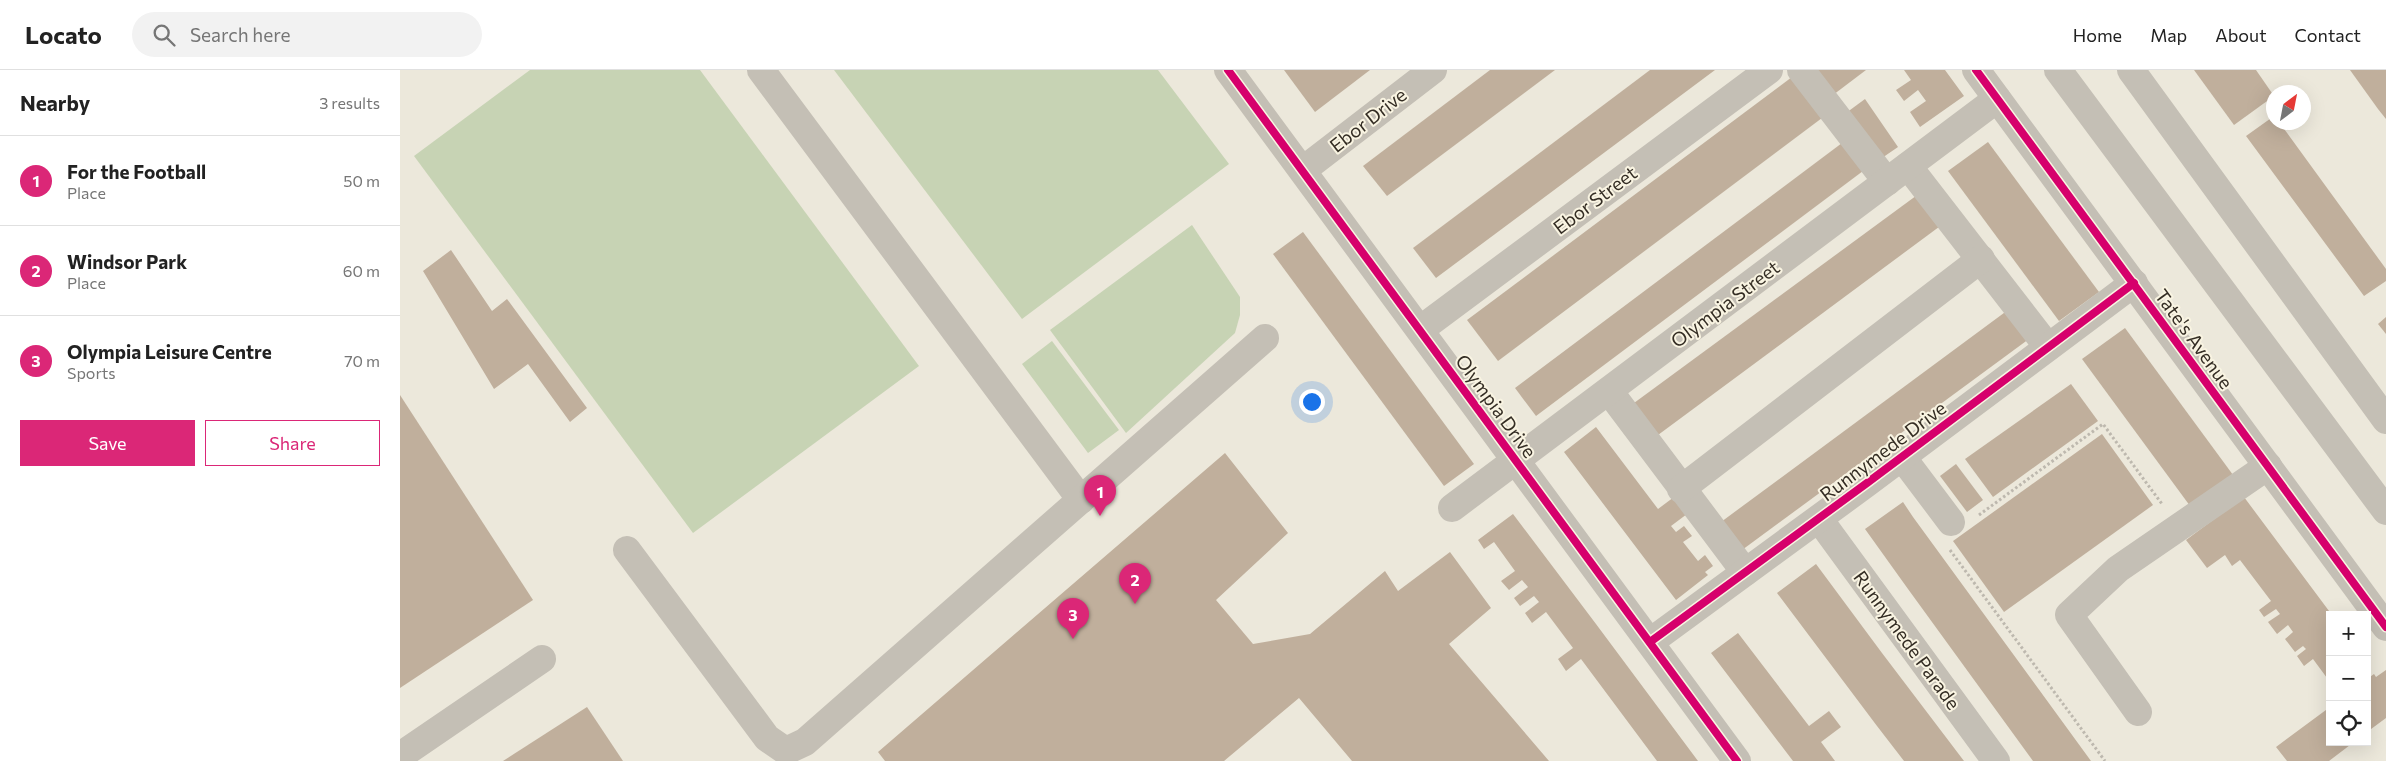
<!DOCTYPE html>
<meta charset="utf-8">
<style>
body{margin:0;font-family:Commissioner,sans-serif;background:#f2f2f2;color:#222}
.controls{position:absolute;right:15px;bottom:15px;display:grid;overflow:hidden;border-radius:0px;box-shadow:0 5px 20px #0002}
.controls button{width:45px;height:45px;display:grid;place-items:center;padding:0;border:0;border-bottom:1px solid #e0e0e0;background:#fff;color:#222;font:25px sans-serif}
.compass{position:absolute;left:1866px;top:15px;width:45px;height:45px;border-radius:50%;background:#fff;box-shadow:0 5px 20px #0002;rotate:32deg}
.you{position:absolute;left:911px;top:331px;width:18px;height:18px;margin:-12px;border:4px solid #fff;border-radius:50%;background:#1a73e8;box-shadow:0 0 0 8px #1a73e833}
.badge{display:grid;place-items:center;width:32px;height:32px;border-radius:50%;background:#db2777;color:#fff;font-size:16px;font-weight:700}
.pin{position:absolute;translate:-50% -41px;filter:drop-shadow(0 1px 2px #0008)}
.pin::after{content:'';position:absolute;top:26px;width:18px;height:15px;background:inherit;clip-path:polygon(0 0,100% 0,50% 100%)}
.list{margin:0;padding:0;list-style:none}
h2{display:flex;justify-content:space-between;align-items:center;height:65px;margin:0;padding:0 20px;font-size:21px}
h2 small{font-size:16px;font-weight:400;color:#767676}
.list li{display:grid;grid-template-columns:32px 1fr auto;gap:15px;align-items:center;box-sizing:border-box;height:90px;padding:0 20px;border-top:1px solid #e0e0e0}
.list b{display:block;font-size:19px;white-space:nowrap}
.list p{margin:0;font-size:16px;white-space:nowrap;color:#767676}
.list em{font-size:16px;font-style:normal;color:#767676}
.actions{display:flex;gap:10px;padding:15px 20px}
.actions a{flex:1;padding:11px 0;border:1px solid #db2777;border-radius:0px;text-align:center;font-size:18px;color:#db2777}
.actions .main{background:#db2777;color:#fff}
.icon{flex:none;width:28px;height:28px;fill:none;stroke:currentColor;stroke-width:2;stroke-linecap:round;stroke-linejoin:round}
.map{position:relative;flex:none;width:1986px;height:691px;overflow:hidden}
header{display:flex;align-items:center;gap:30px;box-sizing:border-box;height:70px;padding:0 25px;background:#fff;border-bottom:1px solid #e0e0e0}
header strong{font-size:24px}
nav{display:flex;gap:28px;margin-inline-start:auto;font-size:18px}
.search{width:350px;height:45px;background:#f2f2f2;display:flex;align-items:center;gap:12px;box-sizing:border-box;padding:0 18px;border-radius:28px;color:#767676;font-size:19px}
main{display:flex}
aside{flex:1;background:#fff}
.map>svg:first-child{display:block}
</style>
<header>
<strong>Locato</strong>
<div class="search"><svg class="icon" aria-label="search" viewBox="0 0 24 24"><circle cx="10" cy="10" r="6"/><path d="M15 15l6 6"/></svg>Search here</div>
<nav><a>Home</a><a>Map</a><a>About</a><a>Contact</a></nav>
</header>
<main>
<aside>
<h2>Nearby<small>3 results</small></h2>
<ul class="list">
<li><span class="badge">1</span><div><b>For the Football</b><p>Place</p></div><em>50 m</em></li>
<li><span class="badge">2</span><div><b>Windsor Park</b><p>Place</p></div><em>60 m</em></li>
<li><span class="badge">3</span><div><b>Olympia Leisure Centre</b><p>Sports</p></div><em>70 m</em></li>
</ul>
<div class="actions"><a class="main">Save</a><a>Share</a></div>
</aside>
<div class="map">
<svg width="1986" height="691" viewBox="0 0 1986 691">
<rect width="100%" height="100%" fill="#ece8db"/>
<g fill="#c7d3b4">
<path d="M 130,0 L 300,0 L 519,296 L 293,463 L 14,86 Z"/>
<path d="M 434,0 L 758,0 L 829,94 L 622,249 Z"/>
<path d="M 792,155 L 840,227 L 840,245 L 835,263 L 726,363 L 650,260 Z"/>
<path d="M 652,271 L 719,360 L 688,383 L 622,294 Z"/>
</g>
<g fill="#c0af9c">
<path d="M 884,0 L 970,0 L 915,42 Z"/>
<path d="M 1090,0 L 1155,0 L 987,126 L 963,96 Z"/>
<path d="M 1250,0 L 1315,0 L 1036,208 L 1013,178 Z"/>
<path d="M 1415,0 L 1466,0 L 1433,25 Z"/>
<path d="M 1504,0 L 1545,0 L 1564,26 L 1520,57 L 1510,42 L 1526,31 L 1518,20 L 1504,31 L 1496,20 L 1511,10 Z"/>
<path d="M 1794,0 L 1856,0 L 1874,26 L 1834,55 Z"/>
<path d="M 1950,0 L 1986,0 L 1986,49 L 1978,39 Z"/>
<path d="M 1396,4 L 1426,45 L 1098,291 L 1067,250 Z"/>
<path d="M 1465,29 L 1498,77 L 1479,90 L 1446,43 Z"/>
<path d="M 1874,46 L 1874,52 L 1879,52 L 1986,199 L 1986,211 L 1964,226 L 1846,66 Z"/>
<path d="M 1446,70 L 1467,98 L 1136,346 L 1115,318 Z"/>
<path d="M 1588,72 L 1699,222 L 1659,251 L 1548,101 Z"/>
<path d="M 1524,120 L 1547,151 L 1258,365 L 1234,333 Z"/>
<path d="M 903,162 L 1074,394 L 1044,416 L 873,184 Z"/>
<path d="M 51,180 L 92,241 L 107,229 L 187,338 L 170,352 L 128,294 L 94,319 L 23,201 Z"/>
<path d="M 1612,237 L 1633,266 L 1342,480 L 1321,452 Z"/>
<path d="M 1986,247 L 1986,264 L 1978,254 Z"/>
<path d="M 1725,258 L 1836,409 L 1793,440 L 1682,289 Z"/>
<path d="M 1671,314 L 1698,351 L 1593,427 L 1565,389 Z"/>
<path d="M 0,325 L 133,530 L 0,618 Z"/>
<path d="M 1196,357 L 1258,439 L 1274,427 L 1287,444 L 1271,456 L 1276,462 L 1284,456 L 1292,466 L 1283,472 L 1298,491 L 1305,485 L 1313,496 L 1305,502 L 1308,505 L 1276,530 L 1164,382 Z"/>
<path d="M 1702,364 L 1753,435 L 1604,542 L 1553,471 Z"/>
<path d="M 825,383 L 888,463 L 816,530 L 853,574 L 910,564 L 985,501 L 998,521 L 1050,482 L 1091,538 L 1049,574 L 1149,691 L 952,691 L 899,628 L 824,691 L 485,691 L 478,682 Z"/>
<path d="M 1556,394 L 1583,430 L 1567,442 L 1540,406 Z"/>
<path d="M 1844,427 L 1932,545 L 1930,545 L 1930,606 L 1927,608 L 1913,589 L 1904,596 L 1897,586 L 1906,579 L 1903,576 L 1895,582 L 1885,569 L 1893,562 L 1888,555 L 1877,564 L 1868,552 L 1880,544 L 1876,539 L 1864,547 L 1859,540 L 1871,531 L 1840,490 L 1832,496 L 1825,485 L 1807,498 L 1786,470 Z"/>
<path d="M 1503,432 L 1513,447 L 1691,691 L 1633,691 L 1508,519 L 1465,459 Z"/>
<path d="M 1113,444 L 1196,554 L 1298,691 L 1257,691 L 1181,589 L 1166,601 L 1158,589 L 1173,578 L 1146,542 L 1132,553 L 1125,543 L 1139,532 L 1134,526 L 1120,536 L 1114,528 L 1128,517 L 1122,510 L 1109,520 L 1101,511 L 1115,501 L 1094,472 L 1084,479 L 1078,470 Z"/>
<path d="M 1416,494 L 1482,583 L 1564,691 L 1504,691 L 1477,656 L 1377,523 Z"/>
<path d="M 1338,563 L 1409,656 L 1429,641 L 1441,657 L 1421,672 L 1435,691 L 1393,691 L 1311,583 Z"/>
<path d="M 1986,600 L 1986,648 L 1967,662 L 1967,609 L 1974,604 L 1976,607 Z"/>
<path d="M 187,637 L 223,691 L 103,691 Z"/>
<path d="M 1930,637 L 1930,672 L 1954,672 L 1929,691 L 1887,691 L 1876,677 Z"/>
</g>
<g fill="none" stroke-linecap="round" stroke-linejoin="round">
<g stroke="#bdb8ae" stroke-width="3" stroke-dasharray="2.5 2.5" stroke-linecap="butt">
<path d="M 1579,445 L 1703,354 L 1762,434"/>
<path d="M 1550,480 L 1705,691"/>
</g>
<g stroke="#c4bfb5" stroke-width="28">
<path d="M 361,0 L 681,430"/>
<path d="M 828,0 L 1337,691"/>
<path d="M 1401,0 L 1487,112"/>
<path d="M 1576,0 L 1986,557"/>
<path d="M 1658,0 L 1986,441"/>
<path d="M 1731,0 L 1986,350"/>
<path d="M 1508,96 L 1648,277"/>
<path d="M 903,100 L 1033,0"/>
<path d="M 1021,259 L 1369,0"/>
<path d="M 1209,321 L 1345,502"/>
<path d="M 1502,387 L 1551,452"/>
<path d="M 1281,419 L 1581,189"/>
<path d="M 1052,438 L 1597,29"/>
<path d="M 1419,449 L 1596,691"/>
<path d="M 227,480 L 367,668 L 386,681 L 405,672 L 865,268"/>
<path d="M 1250,572 L 1467,413 L 1734,213"/>
<path d="M 1738,642 L 1669,545 L 1718,499 L 1868,396"/>
<path d="M 0,686 L 142,589"/>
</g>
<g stroke="#f9f4e2" stroke-width="11">
<g id="cycleway">
<path d="M 828,0 L 1337,691"/>
<path d="M 1576,0 L 1986,557"/>
<path d="M 1250,572 L 1467,413 L 1734,213"/>
</g>
</g>
<use href="#cycleway" stroke="#d6006c" stroke-width="8"/>
</g>
<g text-anchor="middle" stroke-width="4" stroke-linejoin="round" paint-order="stroke">
<g font-size="19" fill="#342d24" stroke="#f9f4e2">
<text transform="translate(968 50) rotate(-38)" y="7">Ebor Drive</text>
<text transform="translate(1195 130) rotate(-37)" y="7">Ebor Street</text>
<text transform="translate(1325 234) rotate(-37)" y="7">Olympia Street</text>
<text transform="translate(1794 269) rotate(54)" y="7">Tate's Avenue</text>
<text transform="translate(1096 336) rotate(54)" y="7">Olympia Drive</text>
<text transform="translate(1483 381) rotate(-37)" y="7">Runnymede Drive</text>
<text transform="translate(1507 570) rotate(54)" y="7">Runnymede Parade</text>
</g>
</g>
</svg>
<div class="controls">
<button>+</button>
<button>−</button>
<button><svg class="icon" aria-label="locate" viewBox="0 0 24 24"><circle cx="12" cy="12" r="6"/><path d="M12 2v4M12 18v4M2 12h4M18 12h4"/></svg></button>
</div>
<svg class="compass" viewBox="-18 -18 36 36"><path d="M0-13l5 13h-10z" fill="#e53935"/><path d="M0 13l5-13h-10z" fill="#767676"/></svg>
<div class="you"></div>
<div class="pin badge" style="left:700px;top:446px">1</div>
<div class="pin badge" style="left:735px;top:534px">2</div>
<div class="pin badge" style="left:673px;top:569px">3</div>
</div>
</main>
